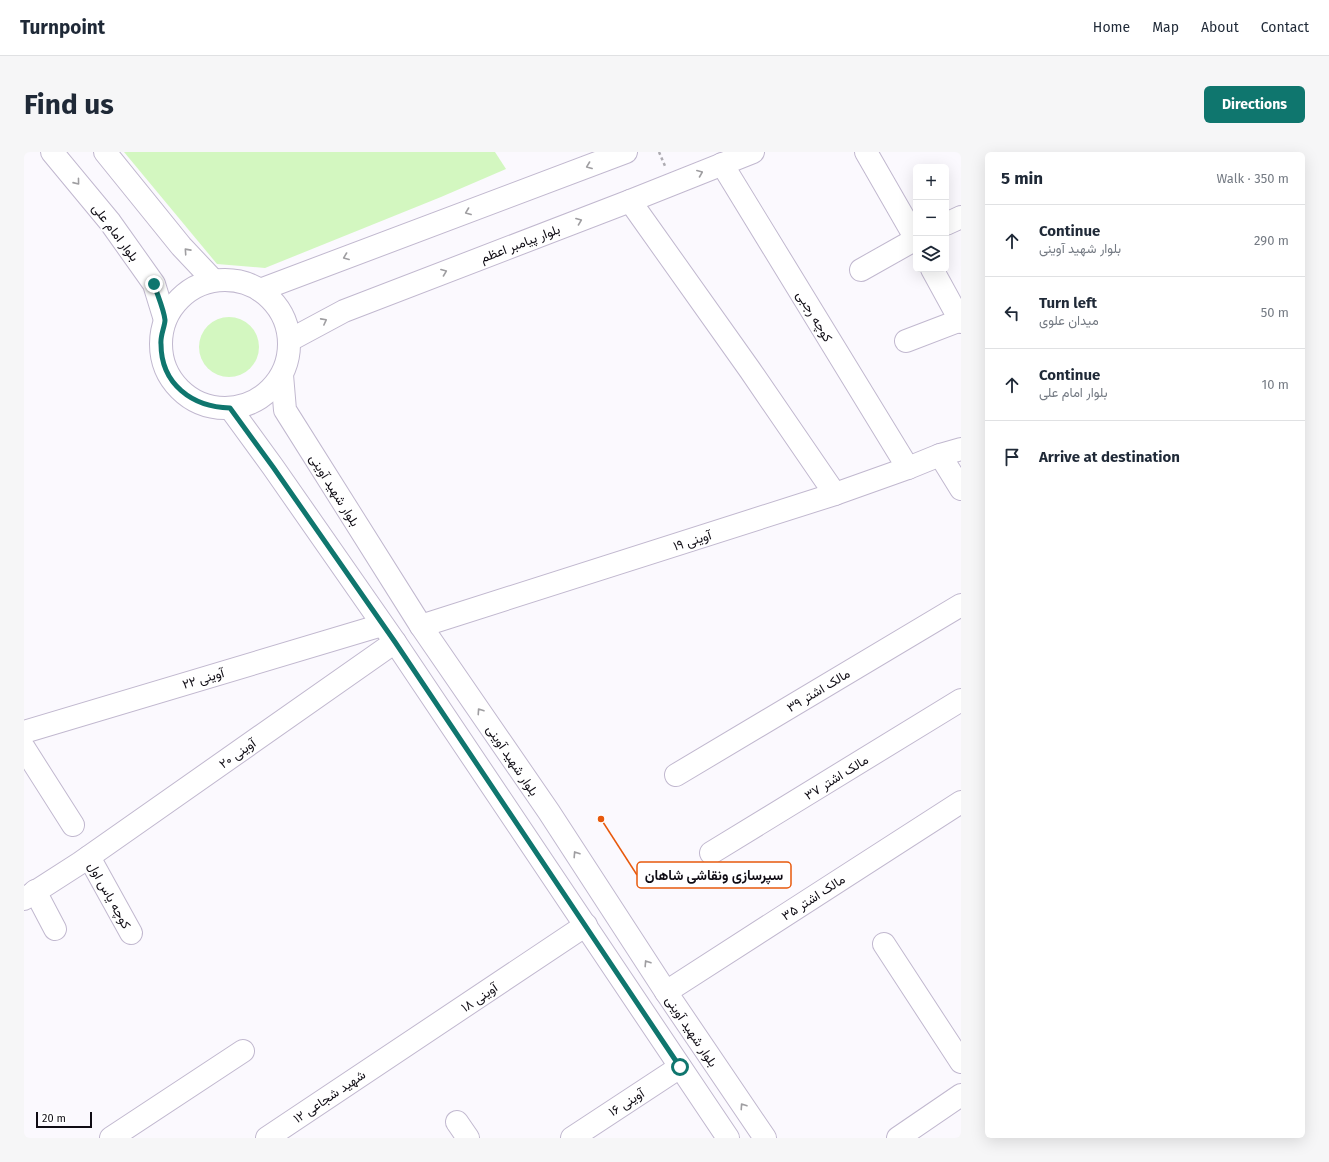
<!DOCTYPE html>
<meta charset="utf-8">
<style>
body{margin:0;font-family:"Fira Sans",Vazirmatn,sans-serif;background:#f6f6f7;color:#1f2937}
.controls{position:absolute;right:12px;top:12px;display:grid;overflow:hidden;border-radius:6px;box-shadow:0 4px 16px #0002}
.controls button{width:36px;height:36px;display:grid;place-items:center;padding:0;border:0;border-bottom:1px solid #e0e1e3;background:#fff;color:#1f2937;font:20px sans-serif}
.scale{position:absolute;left:12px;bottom:10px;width:56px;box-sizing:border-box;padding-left:4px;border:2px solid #0f0c14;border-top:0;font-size:11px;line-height:14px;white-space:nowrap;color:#0f0c14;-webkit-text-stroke:3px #fff;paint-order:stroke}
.stop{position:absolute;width:12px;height:12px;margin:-9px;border:3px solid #0f766e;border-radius:50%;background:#fff}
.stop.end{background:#0f766e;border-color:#fff;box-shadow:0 1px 4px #0008}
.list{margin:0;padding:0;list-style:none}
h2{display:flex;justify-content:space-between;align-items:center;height:52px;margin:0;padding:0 16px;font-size:17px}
h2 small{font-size:13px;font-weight:400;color:#747a83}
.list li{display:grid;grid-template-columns:26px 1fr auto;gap:12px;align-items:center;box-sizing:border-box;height:72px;padding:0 16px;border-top:1px solid #e0e1e3}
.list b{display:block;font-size:15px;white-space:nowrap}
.list p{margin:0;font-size:13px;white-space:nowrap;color:#747a83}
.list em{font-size:13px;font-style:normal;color:#747a83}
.icon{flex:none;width:22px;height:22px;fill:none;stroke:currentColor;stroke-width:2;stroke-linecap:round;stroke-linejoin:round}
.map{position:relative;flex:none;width:937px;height:986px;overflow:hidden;border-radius:6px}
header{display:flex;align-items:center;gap:24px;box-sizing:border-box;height:56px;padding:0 20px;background:#fff;border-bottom:1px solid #e0e1e3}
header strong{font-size:19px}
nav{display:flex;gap:22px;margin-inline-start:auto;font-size:14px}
.intro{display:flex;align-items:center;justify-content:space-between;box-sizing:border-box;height:96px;padding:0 24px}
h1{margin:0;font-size:28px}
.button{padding:10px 18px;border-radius:6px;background:#0f766e;color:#fff;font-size:14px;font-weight:700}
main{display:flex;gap:24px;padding:0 24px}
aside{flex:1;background:#fff;border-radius:6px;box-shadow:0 4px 16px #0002}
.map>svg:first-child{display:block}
</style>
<header>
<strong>Turnpoint</strong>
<nav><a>Home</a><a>Map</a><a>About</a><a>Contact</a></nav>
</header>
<div class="intro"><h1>Find us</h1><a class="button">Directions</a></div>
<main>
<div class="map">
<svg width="937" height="986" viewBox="0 0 937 986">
<rect width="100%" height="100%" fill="#fbf9fe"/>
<g fill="#d3f7c0">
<path d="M 100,0 L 471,0 L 482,17 L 417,45 L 241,116 L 193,112 Z"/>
<circle cx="205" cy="195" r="30"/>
</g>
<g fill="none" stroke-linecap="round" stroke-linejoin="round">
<g stroke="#c1b8cf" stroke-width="24">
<g id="minor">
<path d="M 842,0 L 892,87"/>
<path d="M 698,12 L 884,316"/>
<path d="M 606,49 L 726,218 L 811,342"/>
<path d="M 922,72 L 937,65"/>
<path d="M 908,117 L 937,170"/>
<path d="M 837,118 L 892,87"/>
<path d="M 882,189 L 937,168"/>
<path d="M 916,303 L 937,337"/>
<path d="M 397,474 L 811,342 L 884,316 L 916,303 L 937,297"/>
<path d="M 0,580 L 358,473"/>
<path d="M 0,596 L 49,673"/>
<path d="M 652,623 L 937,453"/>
<path d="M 687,701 L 937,548"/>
<path d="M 65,705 L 107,781"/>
<path d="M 11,739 L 31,777"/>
<path d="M 0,747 L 56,711 L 371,490"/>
<path d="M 860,792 L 937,910"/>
<path d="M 642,840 L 937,650"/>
<path d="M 433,970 L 444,986"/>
<path d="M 87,986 L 219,899"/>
<path d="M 243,986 L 562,773"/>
<path d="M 548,986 L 656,915"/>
<path d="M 874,986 L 937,943"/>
</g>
</g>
<g stroke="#c1b8cf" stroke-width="24">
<g id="secondary">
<path d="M 28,0 L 86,70 L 130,132 L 141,168"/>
<path d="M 81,0 L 157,94 L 189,128"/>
<circle cx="201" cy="192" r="64"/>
<path d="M 236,138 L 602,0"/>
<path d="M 266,188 L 320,159 L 606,49 L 729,0"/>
<path d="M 258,223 L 261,258 L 397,474 L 525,660 L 642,840 L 741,986"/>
<path d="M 206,256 L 249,315 L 371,490 L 704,986"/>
</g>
</g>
<path stroke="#aeacb2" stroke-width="2.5" stroke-dasharray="3 3" stroke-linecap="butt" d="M 635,0 L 641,14"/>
<use href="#minor" stroke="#fff" stroke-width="22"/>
<use href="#secondary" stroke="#fff" stroke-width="22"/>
</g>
<defs><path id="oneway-chevron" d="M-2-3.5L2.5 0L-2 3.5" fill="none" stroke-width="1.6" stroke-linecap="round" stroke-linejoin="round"/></defs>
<g stroke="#9f9ea1">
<use href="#oneway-chevron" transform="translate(565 14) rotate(159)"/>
<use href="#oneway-chevron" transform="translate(676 21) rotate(-22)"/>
<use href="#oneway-chevron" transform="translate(53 30) rotate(51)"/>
<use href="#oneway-chevron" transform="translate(444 60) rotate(159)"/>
<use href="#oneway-chevron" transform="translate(555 69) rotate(-21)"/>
<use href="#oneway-chevron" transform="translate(163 99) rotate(-132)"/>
<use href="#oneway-chevron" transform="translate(322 105) rotate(159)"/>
<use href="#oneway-chevron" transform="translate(420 120) rotate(-21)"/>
<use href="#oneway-chevron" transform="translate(300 169) rotate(-28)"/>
<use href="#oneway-chevron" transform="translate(456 559) rotate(-124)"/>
<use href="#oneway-chevron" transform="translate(552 702) rotate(-123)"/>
<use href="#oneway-chevron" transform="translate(623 811) rotate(-123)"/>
<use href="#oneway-chevron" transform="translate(719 954) rotate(-124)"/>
</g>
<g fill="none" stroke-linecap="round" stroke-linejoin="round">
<path stroke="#0f766e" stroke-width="5" d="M 130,132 C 133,142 140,158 141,168 C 141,174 136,184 137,192 C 137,232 168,255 206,256 L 249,315 L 371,490 L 656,915"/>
</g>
<g text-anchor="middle" stroke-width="3.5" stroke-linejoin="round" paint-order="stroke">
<g font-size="13" fill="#0f0c14" stroke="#fff">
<text transform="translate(92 80) rotate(53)" y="5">بلوار امام علی</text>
<text transform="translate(496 91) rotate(-21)" y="5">بلوار پیامبر اعظم</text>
<text transform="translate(791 164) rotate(59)" y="5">کوچه رجبی</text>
<text transform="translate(311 338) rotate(58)" y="5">بلوار شهید آوینی</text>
<text transform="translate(668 388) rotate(-18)" y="5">آوینی ۱۹</text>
<text transform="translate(179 526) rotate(-17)" y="5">آوینی ۲۲</text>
<text transform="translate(794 538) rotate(-31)" y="5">مالک اشتر ۳۹</text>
<text transform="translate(213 601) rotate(-35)" y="5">آوینی ۲۰</text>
<text transform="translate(489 608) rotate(56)" y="5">بلوار شهید آوینی</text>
<text transform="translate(812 625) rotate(-32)" y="5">مالک اشتر ۳۷</text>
<text transform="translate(86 743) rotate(61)" y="5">کوچه یاس اول</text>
<text transform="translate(789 745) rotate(-33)" y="5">مالک اشتر ۳۵</text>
<text transform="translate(455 845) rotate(-34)" y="5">۱۸ آوینی</text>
<text transform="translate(668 879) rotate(56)" y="5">بلوار شهید آوینی</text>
<text transform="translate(305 944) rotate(-34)" y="5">شهید شجاعی ۱۲</text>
<text transform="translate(602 950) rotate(-33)" y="5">۱۶ آوینی</text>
</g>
</g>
<path fill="none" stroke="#e8590c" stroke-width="1.5" d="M577 667L613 723"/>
<circle fill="#e8590c" stroke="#fff" stroke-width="1.5" cx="577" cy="667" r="4"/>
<rect fill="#fff" stroke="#e8590c" stroke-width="1.5" x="613" y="710" width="154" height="26" rx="4"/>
<g font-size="14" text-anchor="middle" font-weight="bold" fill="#0f0c14">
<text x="690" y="728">سپرسازی و‌نقاشی شاهان</text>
</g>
</svg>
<div class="controls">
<button>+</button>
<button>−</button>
<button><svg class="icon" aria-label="layers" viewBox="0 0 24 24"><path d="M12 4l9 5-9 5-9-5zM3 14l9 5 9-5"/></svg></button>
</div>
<div class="scale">20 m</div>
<div class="stop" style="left:656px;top:915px"></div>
<div class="stop end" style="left:130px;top:132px"></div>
</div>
<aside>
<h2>5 min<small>Walk · 350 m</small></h2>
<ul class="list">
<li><svg class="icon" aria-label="ahead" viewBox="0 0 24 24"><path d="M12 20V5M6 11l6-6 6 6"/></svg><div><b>Continue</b><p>بلوار شهید آوینی</p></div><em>290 m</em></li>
<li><svg class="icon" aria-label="left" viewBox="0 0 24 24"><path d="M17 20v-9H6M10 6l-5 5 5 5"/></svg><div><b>Turn left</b><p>میدان علوی</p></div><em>50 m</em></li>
<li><svg class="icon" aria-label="ahead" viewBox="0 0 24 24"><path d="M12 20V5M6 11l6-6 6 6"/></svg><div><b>Continue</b><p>بلوار امام علی</p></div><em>10 m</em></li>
<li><svg class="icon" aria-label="arrive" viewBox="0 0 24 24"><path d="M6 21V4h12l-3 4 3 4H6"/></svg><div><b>Arrive at destination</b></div></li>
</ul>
</aside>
</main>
